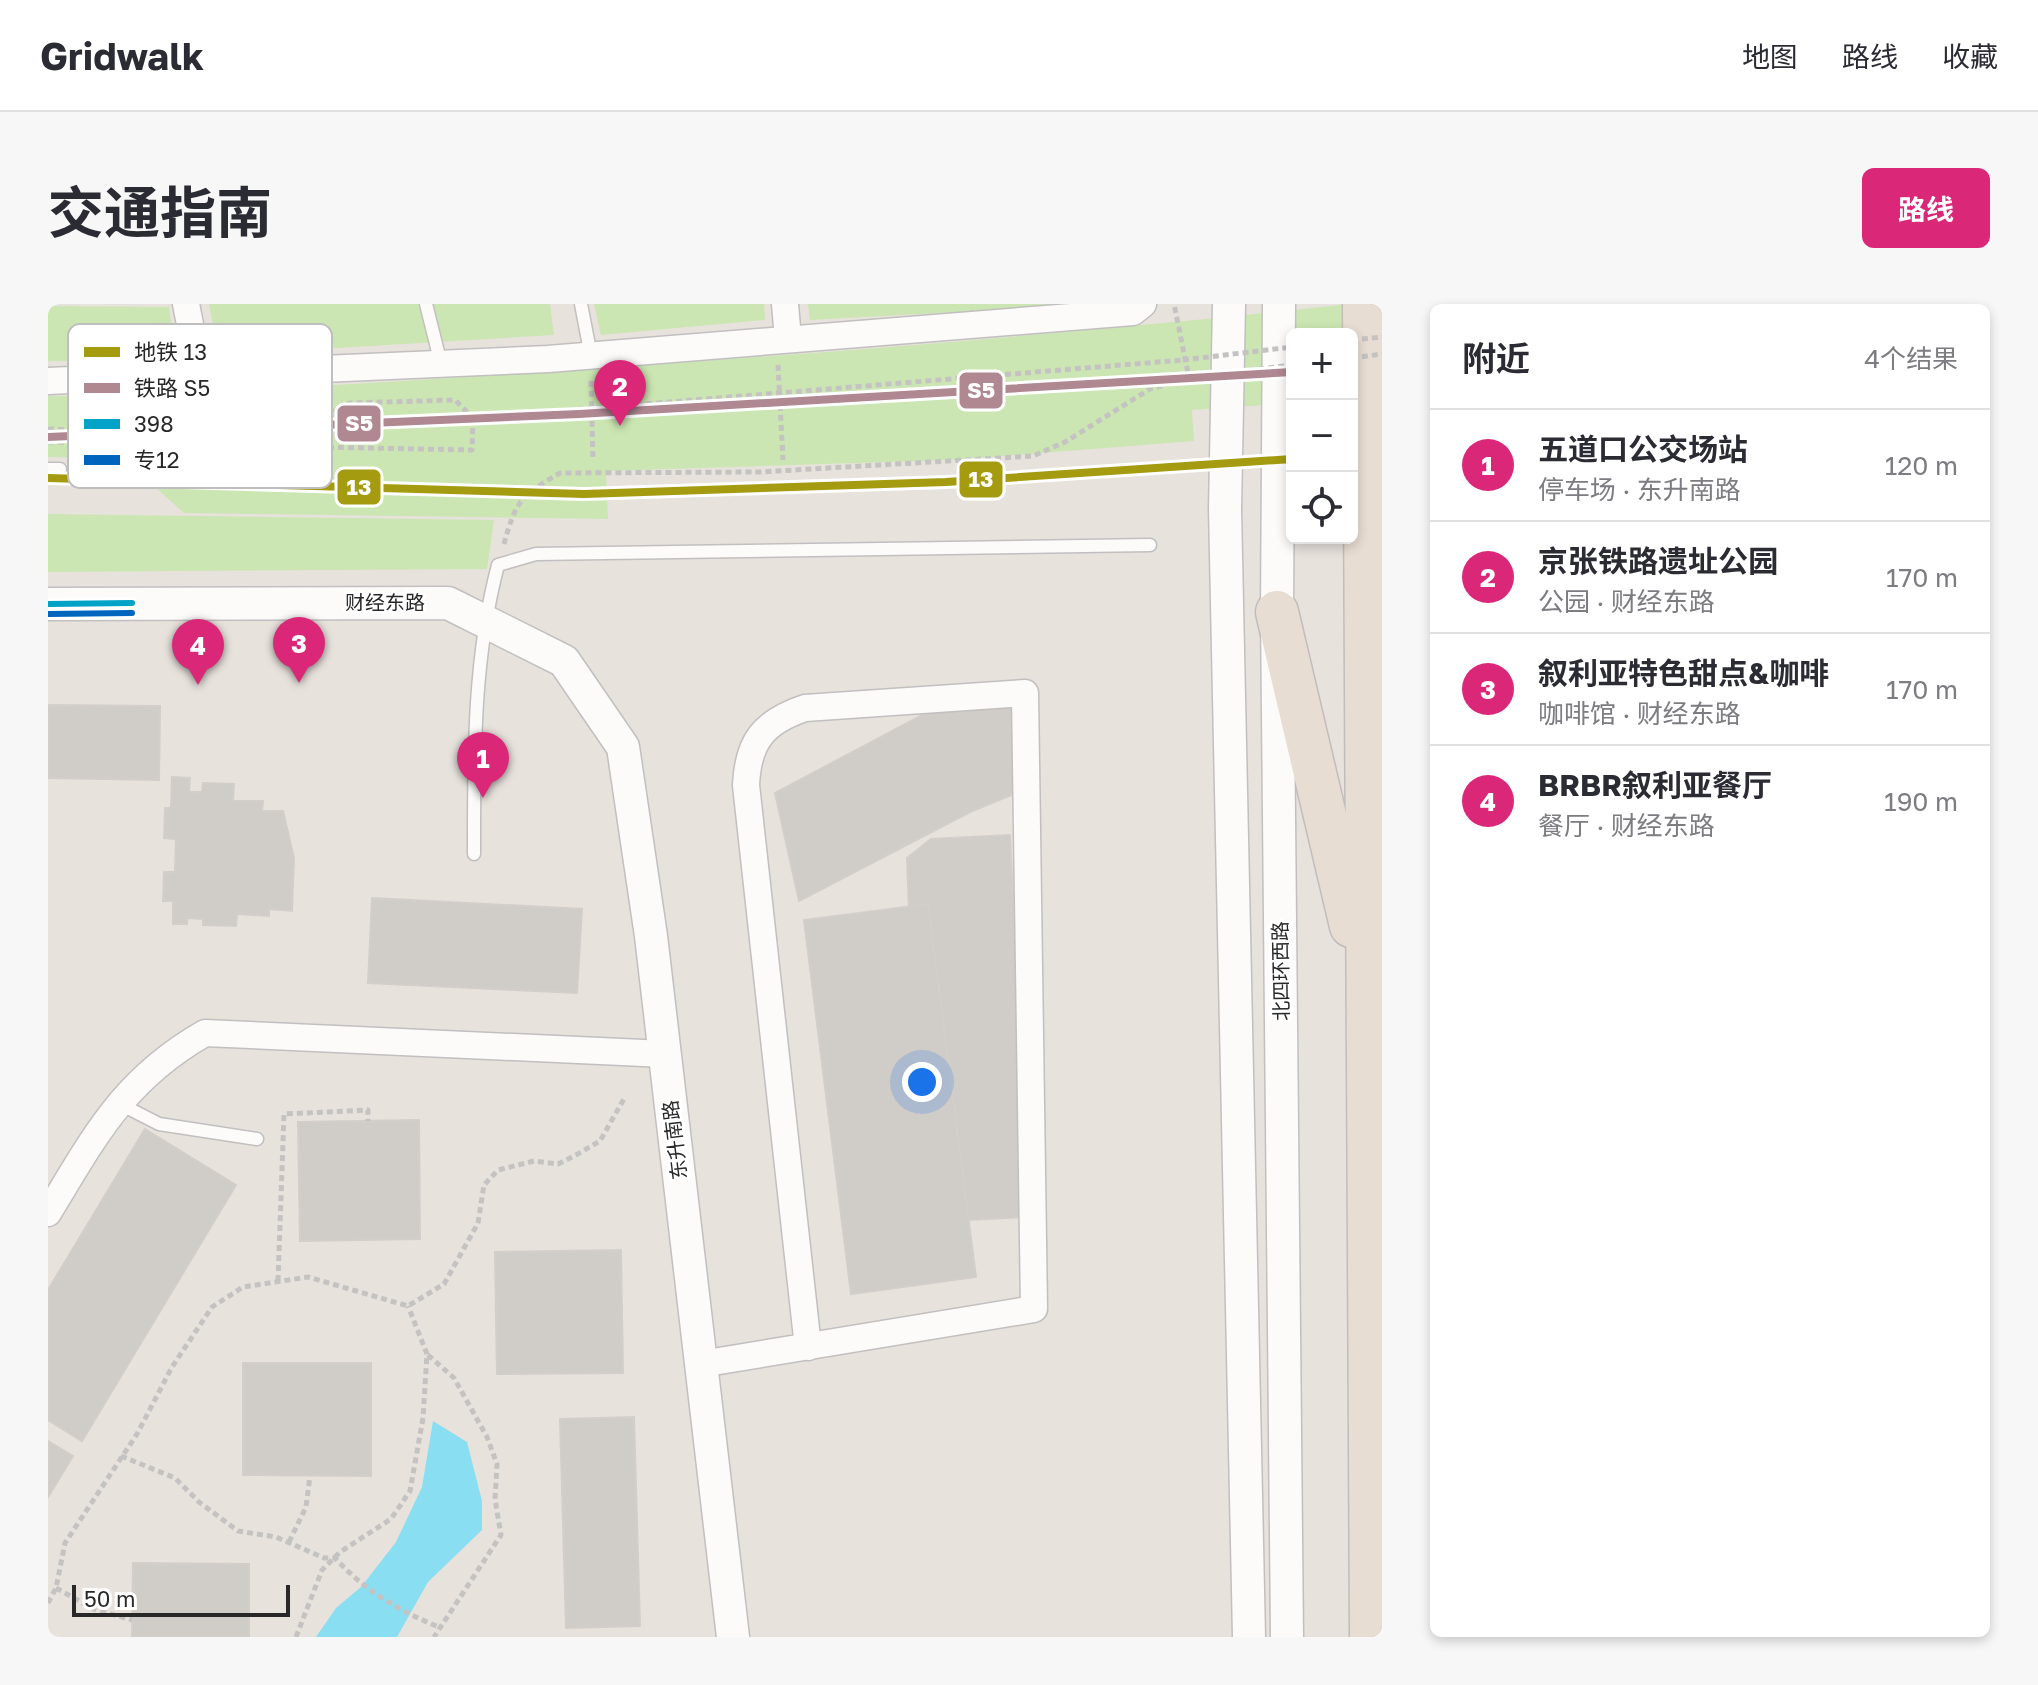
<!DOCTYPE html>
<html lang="zh">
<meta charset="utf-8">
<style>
body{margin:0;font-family:"Golos Text","Noto Sans SC",sans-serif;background:#f7f7f7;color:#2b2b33}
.controls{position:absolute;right:24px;top:24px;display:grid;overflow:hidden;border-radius:12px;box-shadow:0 4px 12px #0003}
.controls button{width:72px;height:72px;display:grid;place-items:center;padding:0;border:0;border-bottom:2px solid #e1e1e2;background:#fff;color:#2b2b33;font:40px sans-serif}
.scale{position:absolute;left:24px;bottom:20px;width:218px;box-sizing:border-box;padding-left:8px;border:4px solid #282828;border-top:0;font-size:22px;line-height:28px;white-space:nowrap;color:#282828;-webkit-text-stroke:6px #fff;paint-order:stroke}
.you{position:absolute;left:874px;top:778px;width:28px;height:28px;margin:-20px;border:6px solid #fff;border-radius:50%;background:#1a73e8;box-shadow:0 0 0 12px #1a73e833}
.badge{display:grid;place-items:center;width:52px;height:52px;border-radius:50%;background:#db2777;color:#fff;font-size:26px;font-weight:700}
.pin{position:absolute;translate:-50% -66px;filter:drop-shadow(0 2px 4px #0008)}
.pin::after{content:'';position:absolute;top:42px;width:28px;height:24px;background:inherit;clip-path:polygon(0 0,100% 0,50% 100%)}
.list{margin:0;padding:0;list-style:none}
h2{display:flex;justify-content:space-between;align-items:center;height:104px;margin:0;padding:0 32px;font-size:34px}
h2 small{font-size:26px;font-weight:400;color:#7c7c81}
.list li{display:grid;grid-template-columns:52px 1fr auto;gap:24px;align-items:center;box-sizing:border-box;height:112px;padding:0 32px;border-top:2px solid #e1e1e2}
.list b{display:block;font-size:30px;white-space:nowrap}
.list p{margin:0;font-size:26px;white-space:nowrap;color:#7c7c81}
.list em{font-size:26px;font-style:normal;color:#7c7c81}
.icon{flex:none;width:44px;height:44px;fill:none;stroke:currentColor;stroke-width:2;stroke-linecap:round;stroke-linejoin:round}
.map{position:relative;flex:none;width:1334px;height:1333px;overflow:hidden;border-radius:12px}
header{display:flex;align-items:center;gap:48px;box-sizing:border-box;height:112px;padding:0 40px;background:#fff;border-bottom:2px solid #e1e1e2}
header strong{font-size:38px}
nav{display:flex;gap:44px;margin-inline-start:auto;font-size:28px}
.intro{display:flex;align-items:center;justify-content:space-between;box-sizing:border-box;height:192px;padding:0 48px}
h1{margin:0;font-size:56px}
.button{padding:20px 36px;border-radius:12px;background:#db2777;color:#fff;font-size:28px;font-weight:700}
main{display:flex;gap:48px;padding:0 48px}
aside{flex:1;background:#fff;border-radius:12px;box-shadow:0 4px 12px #0003}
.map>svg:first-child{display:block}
</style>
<header>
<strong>Gridwalk</strong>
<nav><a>地图</a><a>路线</a><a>收藏</a></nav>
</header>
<div class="intro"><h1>交通指南</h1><a class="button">路线</a></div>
<main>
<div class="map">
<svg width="1334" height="1333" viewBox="0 0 1334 1333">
<rect width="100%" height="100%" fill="#e8e2dd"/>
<g fill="#cbe6b2">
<path d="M 161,0 L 502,0 L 506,31 L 171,51 Z"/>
<path d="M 546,0 L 716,0 L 717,16 L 553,31 Z"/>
<path d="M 760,0 L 1055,0 L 762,16 Z"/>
<path d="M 1302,0 L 1304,30 L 1244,30 L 1244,99 L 1144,106 L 1146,137 L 903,156 L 558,167 L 560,215 L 136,209 L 76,155 L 0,153 L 0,92 L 70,93 C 482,71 892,44 1302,0 Z"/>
<path d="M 0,2 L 121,3 L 128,57 L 0,57 Z"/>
<path d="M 0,210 L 446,216 L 439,265 L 0,268 Z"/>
</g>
<path fill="#8adef1" d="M 385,1117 L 419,1138 L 434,1197 L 434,1226 L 380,1278 L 349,1333 L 268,1333 L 288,1304 L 313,1283 L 348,1238 L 374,1183 Z"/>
<g fill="#d0ccc8" stroke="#d3cec9" stroke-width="2">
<path d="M 970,395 L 968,489 L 922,508 L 751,597 L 727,489 L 880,408 Z"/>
<path d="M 0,401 L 112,402 L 111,476 L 0,474 Z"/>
<path d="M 124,473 L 142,474 L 141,488 L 154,488 L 155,479 L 186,480 L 185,497 L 215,497 L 214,507 L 235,507 L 246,554 L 244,607 L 221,605 L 221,612 L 189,610 L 188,622 L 155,621 L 155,615 L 139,614 L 139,620 L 125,620 L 125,597 L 115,597 L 116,568 L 127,568 L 128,535 L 116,534 L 117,504 L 123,504 Z"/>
<path d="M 962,531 L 980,913 L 873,918 L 859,554 L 883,535 Z"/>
<path d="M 324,594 L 534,605 L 529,689 L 320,679 Z"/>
<path d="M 880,600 L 928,973 L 803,990 L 756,616 Z"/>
<path d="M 371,816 L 372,935 L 252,937 L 250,818 Z"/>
<path d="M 97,825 L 188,881 L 34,1137 L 0,1116 L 0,986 Z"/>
<path d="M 573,946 L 575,1069 L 449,1070 L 447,948 Z"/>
<path d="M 195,1059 L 323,1059 L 323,1172 L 195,1171 Z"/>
<path d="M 586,1113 L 592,1322 L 518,1324 L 512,1115 Z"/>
<path d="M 0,1137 L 25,1152 L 0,1193 Z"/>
<path d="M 85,1259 L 201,1260 L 201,1333 L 84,1333 Z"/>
</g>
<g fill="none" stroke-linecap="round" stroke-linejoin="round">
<g stroke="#c1bfbf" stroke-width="15">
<g id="service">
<path d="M 378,0 L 393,60"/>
<path d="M 533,0 L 543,52"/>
<path d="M 0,165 L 12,165"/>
<path d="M 426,550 C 426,452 425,356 450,261 L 488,250 L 1102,241"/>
<path d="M 70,799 L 111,820 L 209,835"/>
</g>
</g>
<g stroke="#c1bfbf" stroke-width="29">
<g id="minor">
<path d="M 138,0 L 152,71"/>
<path d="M 737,0 L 740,35"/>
<path d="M 0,77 L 500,55 L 1085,8 L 1095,0"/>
<path d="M 0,909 C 47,832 75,776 157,729 L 617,750"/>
<path d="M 653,1060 L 986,1005 L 977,389 L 757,404 C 715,418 700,438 698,481 L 760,1043"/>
</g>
</g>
<g stroke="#c1bfbf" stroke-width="35">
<g id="tertiary">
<path d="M 1181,0 L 1177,205 L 1201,1333"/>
<path d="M 1231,0 L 1229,308 L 1239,1333"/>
<path d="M 0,300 L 400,299 L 516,357 L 575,443 L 603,632 L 685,1333"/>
</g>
</g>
<g stroke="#c0bdbc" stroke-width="45">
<g id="trunk">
<path d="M 1316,0 L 1323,1333"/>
<path d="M 1229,308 L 1303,622"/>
</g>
</g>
<g stroke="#c4c3c2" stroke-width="5" stroke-dasharray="6 4" stroke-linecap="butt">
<path d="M 730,61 L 735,156"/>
<path d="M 543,77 L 545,157"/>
<path d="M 121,100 L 172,168"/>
<path d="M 0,125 L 74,128 L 74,139"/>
<path d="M 0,138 L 424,146 L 425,114 L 1135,56"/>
<path d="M 215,142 L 216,130 L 302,99 L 407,96 L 425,114"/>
<path d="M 456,240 C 468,196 473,192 512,169 L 712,168 L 985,152 L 1017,138 L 1102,85 L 1141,74 L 1126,0"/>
<path d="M 230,977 L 236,810 L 320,806 L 320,817"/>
<path d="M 380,1051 L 406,1074 L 439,1133 L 449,1160 L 447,1195 L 453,1231 L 386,1333"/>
<path d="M 73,1152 L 127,1174 L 151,1198 L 190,1227 L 228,1233 L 276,1254 L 287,1254 C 316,1286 351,1307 391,1323"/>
<path d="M 241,1238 L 258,1203 L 262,1172"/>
<path d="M 8,1284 L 46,1305 L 84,1316"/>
<path d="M 0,1299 L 8,1284 L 17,1239 L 89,1130 L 124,1063 L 164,1003 L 195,983 L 260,973 L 360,1002 L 396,980 L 430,919 L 436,881 L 450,866 L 486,857 L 510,860 L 528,851 L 552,837 L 577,793"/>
<path d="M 248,1333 L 274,1266 L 292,1248 L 343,1215 L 362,1187 L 375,1114 L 379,1050 L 360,1002"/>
</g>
<use href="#service" stroke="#fcfbfa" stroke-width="12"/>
<use href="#minor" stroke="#fcfbfa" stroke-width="26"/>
<use href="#tertiary" stroke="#fcfbfa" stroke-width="32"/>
<use href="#trunk" stroke="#e8ddd2" stroke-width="42"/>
<g stroke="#c4c3c2" stroke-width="5" stroke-dasharray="6 4" stroke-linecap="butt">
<path d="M 1304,36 L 1334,33"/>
<path d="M 1304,54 L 1334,50"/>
<path d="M 1135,56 L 1244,43"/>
<path d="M 1141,74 L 1244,61"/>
</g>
<g stroke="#fff" stroke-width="12">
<path id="bus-1" d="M 0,300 L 84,299"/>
</g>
<g stroke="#fff" stroke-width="12">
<path id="bus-2" d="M 0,310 L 84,309"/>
</g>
<use href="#bus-1" stroke="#02a3c6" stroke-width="6"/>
<use href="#bus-2" stroke="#0065bd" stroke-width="6"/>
<g stroke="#fff" stroke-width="14">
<path id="rail-1" d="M 0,133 L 531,110 L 1244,68"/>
</g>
<use href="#rail-1" stroke="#b08892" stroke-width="8"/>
<g stroke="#fff" stroke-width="14">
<path id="metro-1" d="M 0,174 L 536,190 L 898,178 L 1244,155"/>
</g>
<use href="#metro-1" stroke="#a59b10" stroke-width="8"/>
</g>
<g text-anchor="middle" stroke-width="6" stroke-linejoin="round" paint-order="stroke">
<g font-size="20" fill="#282828" stroke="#fff">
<text x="337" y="306">财经东路</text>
<text transform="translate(1233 667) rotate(-91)" y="7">北四环西路</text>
<text transform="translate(627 836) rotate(-97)" y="7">东升南路</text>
</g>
</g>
<rect x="20" y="20" width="264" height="164" rx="12" fill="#fff" stroke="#bebebe" stroke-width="2"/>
<rect x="36" y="43" width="36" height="10" fill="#a59b10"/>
<rect x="36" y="79" width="36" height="10" fill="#b08892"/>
<rect x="36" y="115" width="36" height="10" fill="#02a3c6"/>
<rect x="36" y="151" width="36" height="10" fill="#0065bd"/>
<g font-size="22" fill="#282828">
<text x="86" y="56">地铁 13</text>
<text x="86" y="92">铁路 S5</text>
<text x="86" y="128">398</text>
<text x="86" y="164">专12</text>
</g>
<g stroke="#fff" stroke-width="3">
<rect x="910" y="67" width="46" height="39" rx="8" fill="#b08892"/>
<rect x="288" y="100" width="46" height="39" rx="8" fill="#b08892"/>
<rect x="910" y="156" width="46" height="39" rx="8" fill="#a59b10"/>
<rect x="288" y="164" width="46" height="38" rx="8" fill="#a59b10"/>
</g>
<g font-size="22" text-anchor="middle" font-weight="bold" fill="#fff">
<text x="933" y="94">S5</text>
<text x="311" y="127">S5</text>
<text x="933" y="183">13</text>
<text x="311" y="191">13</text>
</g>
</svg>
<div class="controls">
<button>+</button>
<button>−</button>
<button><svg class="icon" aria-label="locate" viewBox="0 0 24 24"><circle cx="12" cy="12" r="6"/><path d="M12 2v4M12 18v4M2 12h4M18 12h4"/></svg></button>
</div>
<div class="scale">50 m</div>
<div class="you"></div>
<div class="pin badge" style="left:435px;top:494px">1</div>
<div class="pin badge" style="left:572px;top:122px">2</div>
<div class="pin badge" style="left:251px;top:379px">3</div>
<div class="pin badge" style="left:150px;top:381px">4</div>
</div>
<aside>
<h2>附近<small>4个结果</small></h2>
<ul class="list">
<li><span class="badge">1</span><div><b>五道口公交场站</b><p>停车场 · 东升南路</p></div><em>120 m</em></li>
<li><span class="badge">2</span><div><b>京张铁路遗址公园</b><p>公园 · 财经东路</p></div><em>170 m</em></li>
<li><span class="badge">3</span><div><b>叙利亚特色甜点&amp;咖啡</b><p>咖啡馆 · 财经东路</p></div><em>170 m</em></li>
<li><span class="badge">4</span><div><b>BRBR叙利亚餐厅</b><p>餐厅 · 财经东路</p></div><em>190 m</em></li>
</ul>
</aside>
</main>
